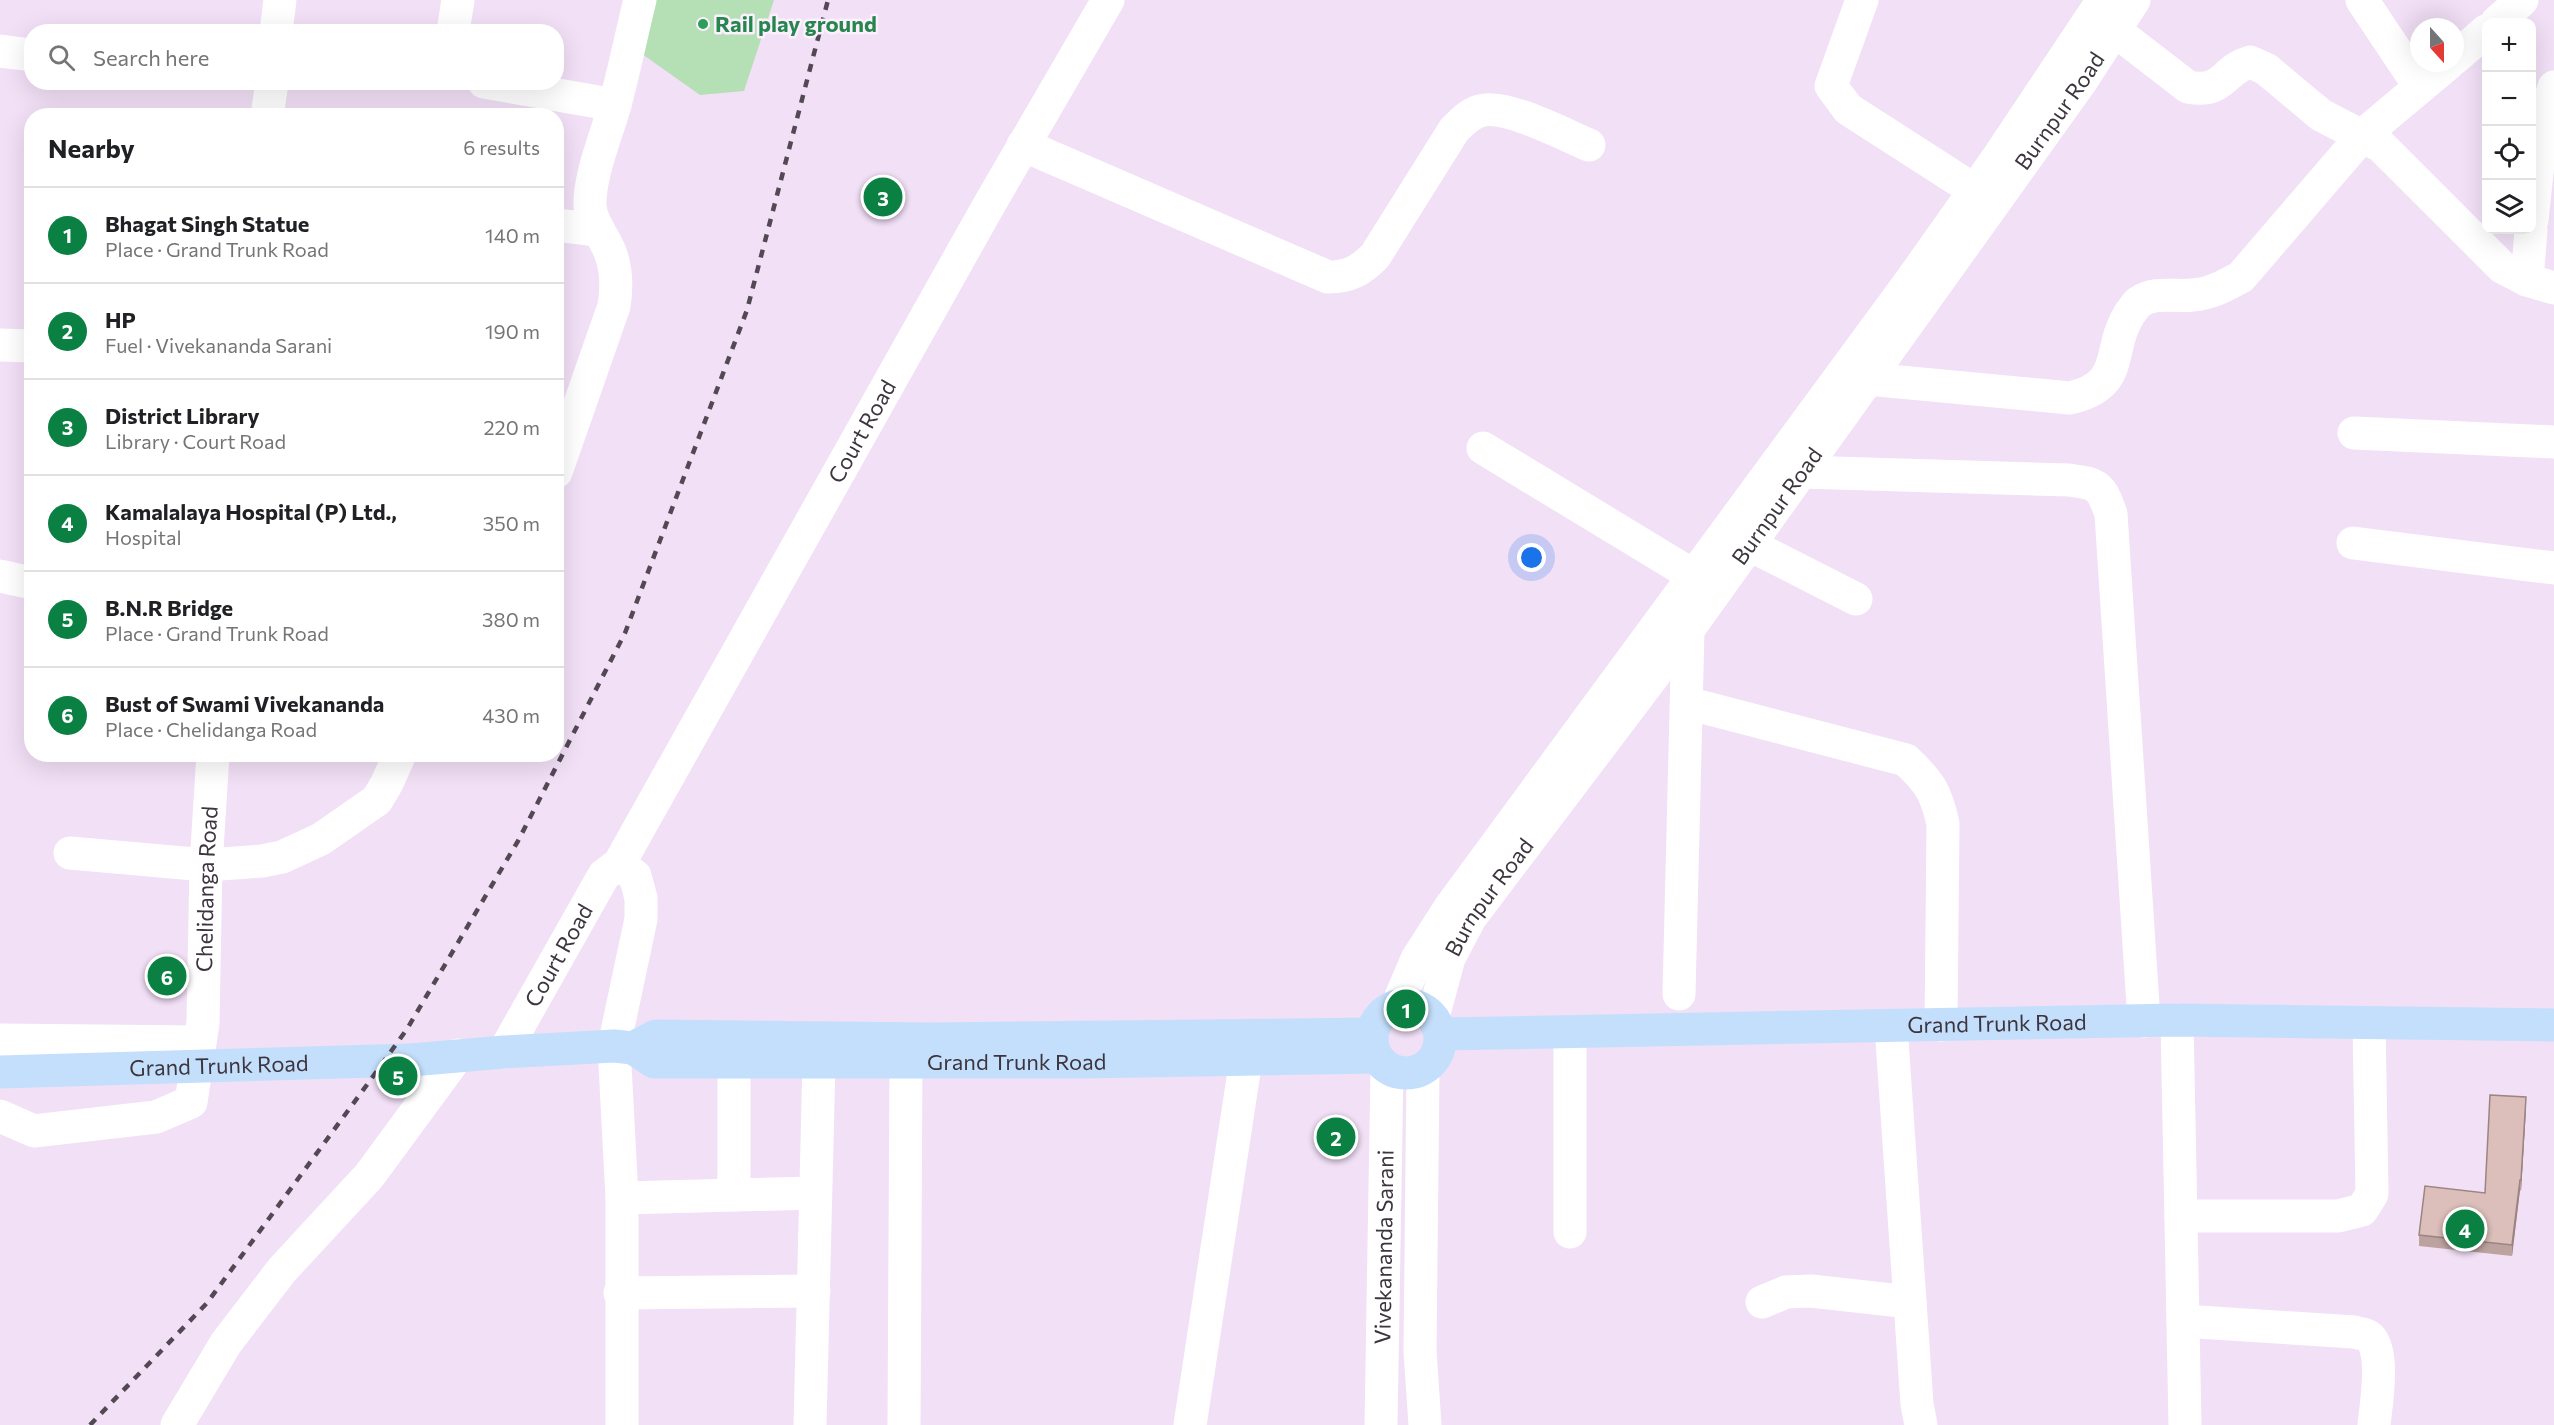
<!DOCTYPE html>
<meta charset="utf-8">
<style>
body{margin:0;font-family:Commissioner,sans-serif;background:#f2f2f2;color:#202124}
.controls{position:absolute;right:18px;top:18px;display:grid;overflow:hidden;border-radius:12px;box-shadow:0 6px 24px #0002}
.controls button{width:54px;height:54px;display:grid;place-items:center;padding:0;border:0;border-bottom:2px solid #e0e0e0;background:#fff;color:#202124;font:30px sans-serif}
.compass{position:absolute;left:2410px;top:18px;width:54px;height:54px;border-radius:50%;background:#fff;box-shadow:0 6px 24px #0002;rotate:159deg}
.you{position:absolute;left:1532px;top:558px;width:21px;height:21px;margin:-15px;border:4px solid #fff;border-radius:50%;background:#1a73e8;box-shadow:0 0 0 9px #1a73e833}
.badge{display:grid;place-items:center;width:39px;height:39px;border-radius:50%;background:#0b8043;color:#fff;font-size:20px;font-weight:700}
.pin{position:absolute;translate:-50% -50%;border:3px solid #fff;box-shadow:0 2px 6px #0006}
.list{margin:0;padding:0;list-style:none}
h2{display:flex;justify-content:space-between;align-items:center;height:78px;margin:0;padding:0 24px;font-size:26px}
h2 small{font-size:20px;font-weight:400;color:#757577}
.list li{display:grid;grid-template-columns:39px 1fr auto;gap:18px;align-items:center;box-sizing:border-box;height:96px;padding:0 24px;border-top:2px solid #e0e0e0}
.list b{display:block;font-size:22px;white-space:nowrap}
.list p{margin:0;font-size:20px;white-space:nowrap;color:#757577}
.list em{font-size:20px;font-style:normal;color:#757577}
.icon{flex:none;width:33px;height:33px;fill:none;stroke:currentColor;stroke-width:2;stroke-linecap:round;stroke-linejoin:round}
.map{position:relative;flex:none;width:2554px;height:1425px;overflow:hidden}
.search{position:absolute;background:#fff;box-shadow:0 6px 24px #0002;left:24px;top:24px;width:540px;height:66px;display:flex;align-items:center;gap:15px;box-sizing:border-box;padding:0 21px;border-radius:24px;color:#757577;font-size:22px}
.panel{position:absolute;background:#fff;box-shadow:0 6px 24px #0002;left:24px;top:108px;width:540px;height:654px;border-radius:24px}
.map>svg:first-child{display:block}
</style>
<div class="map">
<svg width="2554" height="1425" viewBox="0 0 2554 1425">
<rect width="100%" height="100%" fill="#f2e0f6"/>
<path fill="#b5dfb4" d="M 647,0 L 774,0 L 744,91 L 700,95 L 635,49 Z"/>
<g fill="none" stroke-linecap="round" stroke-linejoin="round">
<g stroke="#fff" stroke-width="33">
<path d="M 1862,0 L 1831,86 L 1848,109 L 1974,190"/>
<path d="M 2362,0 L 2420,87"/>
<path d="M 2497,22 L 2522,0"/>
<path d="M 2114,30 L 2188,87 C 2225,94 2222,70 2250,62 L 2266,69 L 2321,115 L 2381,146 L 2502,267 L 2527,280 L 2554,288"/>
<path d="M 276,32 L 280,0"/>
<path d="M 453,32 L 458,0"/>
<path d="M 0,51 L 32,55"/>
<path d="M 2455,58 L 2486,31"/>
<path d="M 484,82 L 615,105"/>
<path d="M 267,116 L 272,82"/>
<path d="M 1023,145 L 1328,277 C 1349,277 1360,271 1375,256 L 1454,130 C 1463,121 1471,112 1484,110 C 1510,106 1563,134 1589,145"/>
<path d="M 2532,220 L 2542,126 L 2554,87"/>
<path d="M 556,225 L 598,230"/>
<path d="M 2527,280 L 2531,230"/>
<path d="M 0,345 L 32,346"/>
<path d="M 1868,379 L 2070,398 C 2127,385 2106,350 2130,313 C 2133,310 2135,305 2139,302 C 2155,291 2175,297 2193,295 C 2211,294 2226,285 2241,277 L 2363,135 L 2449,63"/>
<path d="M 2354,433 L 2554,442"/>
<path d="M 1483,448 L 1694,576"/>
<path d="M 556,472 L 614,306 C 617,288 617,270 610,252 C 604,236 591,223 590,206 C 589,176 606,136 614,108 C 624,72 631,36 640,0"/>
<path d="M 1802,472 L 2069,480 C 2099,484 2101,486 2111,514 L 2144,1021"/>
<path d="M 2353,543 L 2554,568"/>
<path d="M 1750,545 L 1856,599"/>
<path d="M 0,576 L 32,583"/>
<path d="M 1687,703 L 1906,760 C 1929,782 1936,791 1943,824 L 1941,1025"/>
<path d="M 70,853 L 206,865 L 262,861 L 282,857 L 321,839 L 377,800 L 387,783 L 400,754"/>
<path d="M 619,864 L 635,876 L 641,898 L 641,919 L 614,1046 L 622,1198 L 622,1425"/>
<path d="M 1679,994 L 1688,630"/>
<path d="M 1397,1006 L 1417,959 L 1451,906 L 1912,279 L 1999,156 L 2103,0"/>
<path id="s1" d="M 1433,1017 L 1449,958 L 1470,918 L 1688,630 L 2080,83 L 2134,0"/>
<path d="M 2177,1020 L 2185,1425"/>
<path d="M 1891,1026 L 1917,1404 L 1921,1425"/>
<path d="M 1570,1032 L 1570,1232"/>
<path d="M 0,1040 L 200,1042"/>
<path id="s2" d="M 504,1052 L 604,875 L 619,864 L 989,205 L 1108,0"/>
<path d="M 734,1062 L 734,1195"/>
<path d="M 1423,1070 L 1420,1351 L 1425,1425"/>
<path id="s3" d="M 0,1116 L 34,1131 L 156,1117 L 191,1102 L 203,1023 L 206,865 L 213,754"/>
<path d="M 622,1198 L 815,1193"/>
<path d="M 2181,1216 L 2338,1216 L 2362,1210 L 2372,1194 L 2369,1023"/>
<path d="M 620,1293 L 814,1291"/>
<path d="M 1762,1302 L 1786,1292 L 1811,1291 L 1910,1302"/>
<path d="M 2183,1321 L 2354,1332 C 2358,1333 2365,1334 2368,1336 C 2386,1348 2376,1405 2374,1425"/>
<path d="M 177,1425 L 226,1343 L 282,1270 L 369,1176 L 458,1055"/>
<path d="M 810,1425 L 819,1063"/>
<path d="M 904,1425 L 906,1063"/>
<path d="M 1190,1425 L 1246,1059"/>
<path id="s4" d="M 1381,1425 L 1387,1068"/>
</g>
<g stroke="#c4dffb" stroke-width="33">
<circle cx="1406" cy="1039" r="34"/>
<path id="s5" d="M 1372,1034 L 932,1039 L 656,1036 L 633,1048 L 654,1062 L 1080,1062 L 1377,1057"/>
<path id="s6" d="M 1441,1034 L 2177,1020 L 2554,1025"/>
<path id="s7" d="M 0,1072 L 411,1060 L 504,1052 L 614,1046 L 633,1048"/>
</g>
<path stroke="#524954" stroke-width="4.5" stroke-dasharray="8 8" stroke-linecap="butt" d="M 90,1425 L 207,1303 L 369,1082 L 407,1029 L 518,841 L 625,633 L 747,310 L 828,0"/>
</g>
<path fill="#bda3a0" d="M 2526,1108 L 2521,1191 L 2520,1190 L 2512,1256 L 2419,1246 L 2419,1235 L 2485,1193 Z"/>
<g fill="#9a8582">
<path d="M 2526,1097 L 2526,1108 L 2521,1191 L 2521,1180 Z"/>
<path d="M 2520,1180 L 2520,1190 L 2512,1256 L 2512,1245 Z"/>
</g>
<path fill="#dcbeba" stroke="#9a8582" stroke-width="1.5" d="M 2490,1095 L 2526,1097 L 2521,1180 L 2520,1180 L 2512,1245 L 2419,1235 L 2425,1186 L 2485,1193 Z"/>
<circle fill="#2e9e5b" stroke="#fbf0fe" stroke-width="2" cx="703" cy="24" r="6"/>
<g text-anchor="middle" stroke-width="5" stroke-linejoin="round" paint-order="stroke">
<g font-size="22" font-weight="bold" fill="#27864d" stroke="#fbf0fe" text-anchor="start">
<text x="715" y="32">Rail play ground</text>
</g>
<g font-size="22" fill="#3c353e" stroke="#fbf0fe">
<text dy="8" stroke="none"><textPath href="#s1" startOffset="1106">Burnpur Road</textPath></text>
<text dy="8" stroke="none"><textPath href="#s2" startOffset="718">Court Road</textPath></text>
<text dy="8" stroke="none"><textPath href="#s1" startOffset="620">Burnpur Road</textPath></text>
<text dy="8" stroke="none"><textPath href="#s3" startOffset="412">Chelidanga Road</textPath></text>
<text dy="8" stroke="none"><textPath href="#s1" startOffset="134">Burnpur Road</textPath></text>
<text dy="8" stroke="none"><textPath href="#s2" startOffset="111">Court Road</textPath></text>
<text dy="8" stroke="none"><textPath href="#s6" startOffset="556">Grand Trunk Road</textPath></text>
<text dy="8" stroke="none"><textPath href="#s5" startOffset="1130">Grand Trunk Road</textPath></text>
<text dy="8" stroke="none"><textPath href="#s7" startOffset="219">Grand Trunk Road</textPath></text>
<text dy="8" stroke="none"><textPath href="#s4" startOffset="178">Vivekananda Sarani</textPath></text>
</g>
</g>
</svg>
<div class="controls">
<button>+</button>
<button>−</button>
<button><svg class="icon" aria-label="locate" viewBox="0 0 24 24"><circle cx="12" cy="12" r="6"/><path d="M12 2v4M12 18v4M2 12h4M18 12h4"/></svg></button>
<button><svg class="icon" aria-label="layers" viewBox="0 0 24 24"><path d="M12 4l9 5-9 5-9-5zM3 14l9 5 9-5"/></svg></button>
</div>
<svg class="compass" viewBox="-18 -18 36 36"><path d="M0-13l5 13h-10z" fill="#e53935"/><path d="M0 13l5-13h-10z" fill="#757577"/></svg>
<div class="you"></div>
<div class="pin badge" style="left:1406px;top:1009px">1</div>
<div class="pin badge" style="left:1336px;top:1137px">2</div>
<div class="pin badge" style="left:883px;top:197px">3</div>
<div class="pin badge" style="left:2465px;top:1229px">4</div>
<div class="pin badge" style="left:398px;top:1076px">5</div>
<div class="pin badge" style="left:167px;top:976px">6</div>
<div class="search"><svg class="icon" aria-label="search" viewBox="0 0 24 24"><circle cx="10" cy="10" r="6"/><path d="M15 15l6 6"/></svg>Search here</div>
<section class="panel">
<h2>Nearby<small>6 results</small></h2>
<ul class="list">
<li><span class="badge">1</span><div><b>Bhagat Singh Statue</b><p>Place · Grand Trunk Road</p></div><em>140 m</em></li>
<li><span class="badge">2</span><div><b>HP</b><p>Fuel · Vivekananda Sarani</p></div><em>190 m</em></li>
<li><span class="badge">3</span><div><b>District Library</b><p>Library · Court Road</p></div><em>220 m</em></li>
<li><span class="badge">4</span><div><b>Kamalalaya Hospital (P) Ltd.,</b><p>Hospital</p></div><em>350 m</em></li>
<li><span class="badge">5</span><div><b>B.N.R Bridge</b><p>Place · Grand Trunk Road</p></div><em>380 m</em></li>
<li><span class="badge">6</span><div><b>Bust of Swami Vivekananda</b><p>Place · Chelidanga Road</p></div><em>430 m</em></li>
</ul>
</section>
</div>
